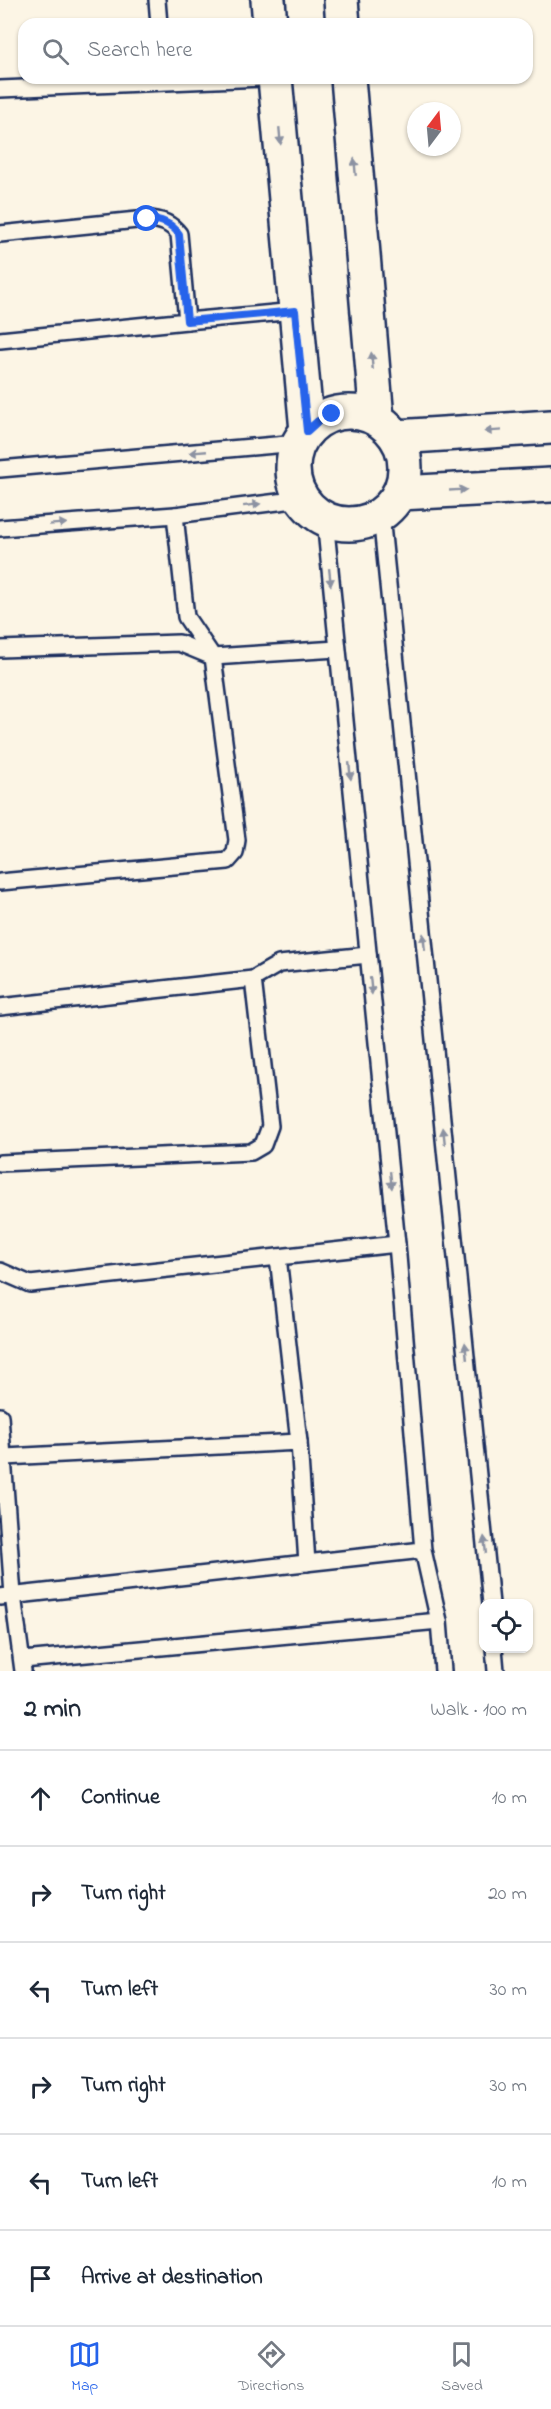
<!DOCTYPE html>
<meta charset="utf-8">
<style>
body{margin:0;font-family:"Indie Flower",sans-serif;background:#f6f6f7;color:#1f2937}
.controls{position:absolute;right:18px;bottom:18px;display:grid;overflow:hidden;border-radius:12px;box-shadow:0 2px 4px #0004}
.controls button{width:54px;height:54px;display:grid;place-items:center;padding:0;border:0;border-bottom:2px solid #e0e1e3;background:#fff;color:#1f2937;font:30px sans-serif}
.compass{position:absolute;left:407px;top:102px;width:54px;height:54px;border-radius:50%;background:#fff;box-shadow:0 2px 4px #0004;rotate:16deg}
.stop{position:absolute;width:18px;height:18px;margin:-14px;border:4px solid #2563eb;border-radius:50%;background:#fff}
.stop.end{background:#2563eb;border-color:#fff;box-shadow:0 2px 6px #0008}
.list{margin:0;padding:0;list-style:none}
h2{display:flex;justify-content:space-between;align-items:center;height:78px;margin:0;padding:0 24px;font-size:26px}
h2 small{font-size:20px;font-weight:400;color:#747a83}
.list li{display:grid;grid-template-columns:39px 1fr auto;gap:18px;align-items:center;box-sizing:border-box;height:96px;padding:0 24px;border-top:2px solid #e0e1e3}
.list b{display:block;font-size:22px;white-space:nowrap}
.list em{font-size:20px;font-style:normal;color:#747a83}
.icon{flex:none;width:33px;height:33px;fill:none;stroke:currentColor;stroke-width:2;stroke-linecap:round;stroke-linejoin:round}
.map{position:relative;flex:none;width:551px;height:1671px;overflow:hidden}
.search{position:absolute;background:#fff;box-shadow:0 2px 4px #0004;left:18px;right:18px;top:18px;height:66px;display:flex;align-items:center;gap:15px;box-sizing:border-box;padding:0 21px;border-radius:18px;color:#747a83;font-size:22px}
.sheet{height:654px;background:#fff}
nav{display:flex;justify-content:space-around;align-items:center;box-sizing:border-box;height:84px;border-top:2px solid #e0e1e3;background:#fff;font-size:16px;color:#747a83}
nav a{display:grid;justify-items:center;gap:3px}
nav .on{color:#2563eb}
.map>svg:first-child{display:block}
</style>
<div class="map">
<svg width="551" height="1671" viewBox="0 0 551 1671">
<rect width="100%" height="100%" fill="#fcf5e5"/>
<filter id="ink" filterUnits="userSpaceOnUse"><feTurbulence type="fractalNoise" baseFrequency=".0167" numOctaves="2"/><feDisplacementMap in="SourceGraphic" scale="12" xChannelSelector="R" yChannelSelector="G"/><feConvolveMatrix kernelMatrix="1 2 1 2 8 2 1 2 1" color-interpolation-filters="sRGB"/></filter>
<g filter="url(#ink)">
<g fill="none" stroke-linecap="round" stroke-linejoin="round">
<g stroke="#1b2f5e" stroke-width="20">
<g id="service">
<path d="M 157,0 L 159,24"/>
<path d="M 0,89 L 263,78"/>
<path d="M 0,234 L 147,219 C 160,219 171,223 179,234 L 187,321 L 0,340"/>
<path d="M 187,321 L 295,311"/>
<path d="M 0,469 L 298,443"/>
<path d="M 381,515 L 491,1604"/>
<path d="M 325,519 L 397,1244 L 423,1550 L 439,1621 L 443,1671"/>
<path d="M 0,528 L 175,515 L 302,499"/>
<path d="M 0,649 L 179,643 L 213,657 L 337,649"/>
<path d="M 0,882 L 228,861 L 235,853 L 237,840 L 213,657 L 186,617 L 175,515"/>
<path d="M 0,1007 L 253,979 L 279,964 L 368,955"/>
<path d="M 0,1163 L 251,1152 L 263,1145 L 270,1126 L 253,979"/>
<path d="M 278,1257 L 299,1442"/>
<path d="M 0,1271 L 30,1284 L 397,1244"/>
<path d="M 0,1416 L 13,1595 L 23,1671"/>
<path d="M 5,1457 L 299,1442 L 307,1563"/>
<path d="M 0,1597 L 423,1550"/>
<path d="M 494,1648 L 496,1671"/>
<path d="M 23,1660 L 439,1621"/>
</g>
</g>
<g stroke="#1b2f5e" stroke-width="38">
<g id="tertiary">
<path d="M 268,0 L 270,24"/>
<path d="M 341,0 L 343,24"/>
<path d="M 275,78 L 307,431"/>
<path d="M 348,78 L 377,419"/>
<circle cx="349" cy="468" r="56"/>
<path d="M 396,437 L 551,427"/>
<path d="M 400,493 L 551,485"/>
</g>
</g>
<use href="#service" stroke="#fcf5e5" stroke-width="15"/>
<use href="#tertiary" stroke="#fcf5e5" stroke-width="33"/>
</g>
<defs><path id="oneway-solid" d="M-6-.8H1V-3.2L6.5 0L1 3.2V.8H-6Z" transform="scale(1.5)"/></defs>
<g fill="#8c92a2">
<use href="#oneway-solid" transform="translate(280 136) rotate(85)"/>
<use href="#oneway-solid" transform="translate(355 167) rotate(-95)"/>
<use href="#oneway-solid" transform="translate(372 361) rotate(-95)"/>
<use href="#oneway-solid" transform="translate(493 431) rotate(176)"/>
<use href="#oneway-solid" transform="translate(198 452) rotate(175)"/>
<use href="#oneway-solid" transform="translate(458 490) rotate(-3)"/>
<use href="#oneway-solid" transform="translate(252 505) rotate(-7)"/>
<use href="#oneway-solid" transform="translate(58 524) rotate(-4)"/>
<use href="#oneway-solid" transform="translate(330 577) rotate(84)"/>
<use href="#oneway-solid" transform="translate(350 771) rotate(84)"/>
<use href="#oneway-solid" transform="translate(424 942) rotate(-96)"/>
<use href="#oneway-solid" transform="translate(371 986) rotate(84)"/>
<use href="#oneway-solid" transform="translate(444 1136) rotate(-96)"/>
<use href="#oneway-solid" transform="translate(391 1180) rotate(84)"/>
<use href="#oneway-solid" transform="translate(466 1351) rotate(-96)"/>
<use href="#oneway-solid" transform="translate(485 1545) rotate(-96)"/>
</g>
</g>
<g fill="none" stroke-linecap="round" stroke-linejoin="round" filter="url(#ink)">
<path stroke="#2563eb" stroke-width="8" d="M 147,219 C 160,219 171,223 179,234 L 187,321 L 295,311 L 307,431 L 318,421 L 332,414"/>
</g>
</svg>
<div class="controls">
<button><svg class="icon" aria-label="locate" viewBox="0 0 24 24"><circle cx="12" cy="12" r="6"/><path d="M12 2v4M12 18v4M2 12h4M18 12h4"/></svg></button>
</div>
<svg class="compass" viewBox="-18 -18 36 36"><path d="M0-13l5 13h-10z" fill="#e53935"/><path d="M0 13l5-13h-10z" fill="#747a83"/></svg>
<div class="stop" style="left:147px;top:219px"></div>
<div class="stop end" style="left:332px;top:414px"></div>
<div class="search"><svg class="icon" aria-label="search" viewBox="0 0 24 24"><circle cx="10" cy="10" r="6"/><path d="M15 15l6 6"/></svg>Search here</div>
</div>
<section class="sheet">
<h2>2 min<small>Walk · 100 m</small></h2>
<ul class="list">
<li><svg class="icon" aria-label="ahead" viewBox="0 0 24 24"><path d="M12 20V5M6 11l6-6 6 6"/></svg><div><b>Continue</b></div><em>10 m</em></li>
<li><svg class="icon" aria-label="right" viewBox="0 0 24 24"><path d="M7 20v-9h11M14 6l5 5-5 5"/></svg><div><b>Turn right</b></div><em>20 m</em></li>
<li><svg class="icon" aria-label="left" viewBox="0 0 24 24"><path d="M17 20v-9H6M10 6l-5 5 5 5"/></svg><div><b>Turn left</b></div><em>30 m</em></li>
<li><svg class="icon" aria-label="right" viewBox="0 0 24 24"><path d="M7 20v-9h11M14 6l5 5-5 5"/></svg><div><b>Turn right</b></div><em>30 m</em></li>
<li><svg class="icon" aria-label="left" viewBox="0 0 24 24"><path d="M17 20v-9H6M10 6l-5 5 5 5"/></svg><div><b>Turn left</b></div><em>10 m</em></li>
<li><svg class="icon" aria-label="arrive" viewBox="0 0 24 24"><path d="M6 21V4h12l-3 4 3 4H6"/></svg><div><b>Arrive at destination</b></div></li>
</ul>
</section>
<nav>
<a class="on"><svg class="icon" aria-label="map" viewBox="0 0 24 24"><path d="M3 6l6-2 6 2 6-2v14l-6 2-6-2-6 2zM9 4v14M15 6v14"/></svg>Map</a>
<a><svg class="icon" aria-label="directions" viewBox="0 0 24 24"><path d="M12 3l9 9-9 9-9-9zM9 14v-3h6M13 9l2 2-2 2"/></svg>Directions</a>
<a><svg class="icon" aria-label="saved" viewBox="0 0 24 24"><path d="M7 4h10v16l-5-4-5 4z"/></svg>Saved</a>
</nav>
